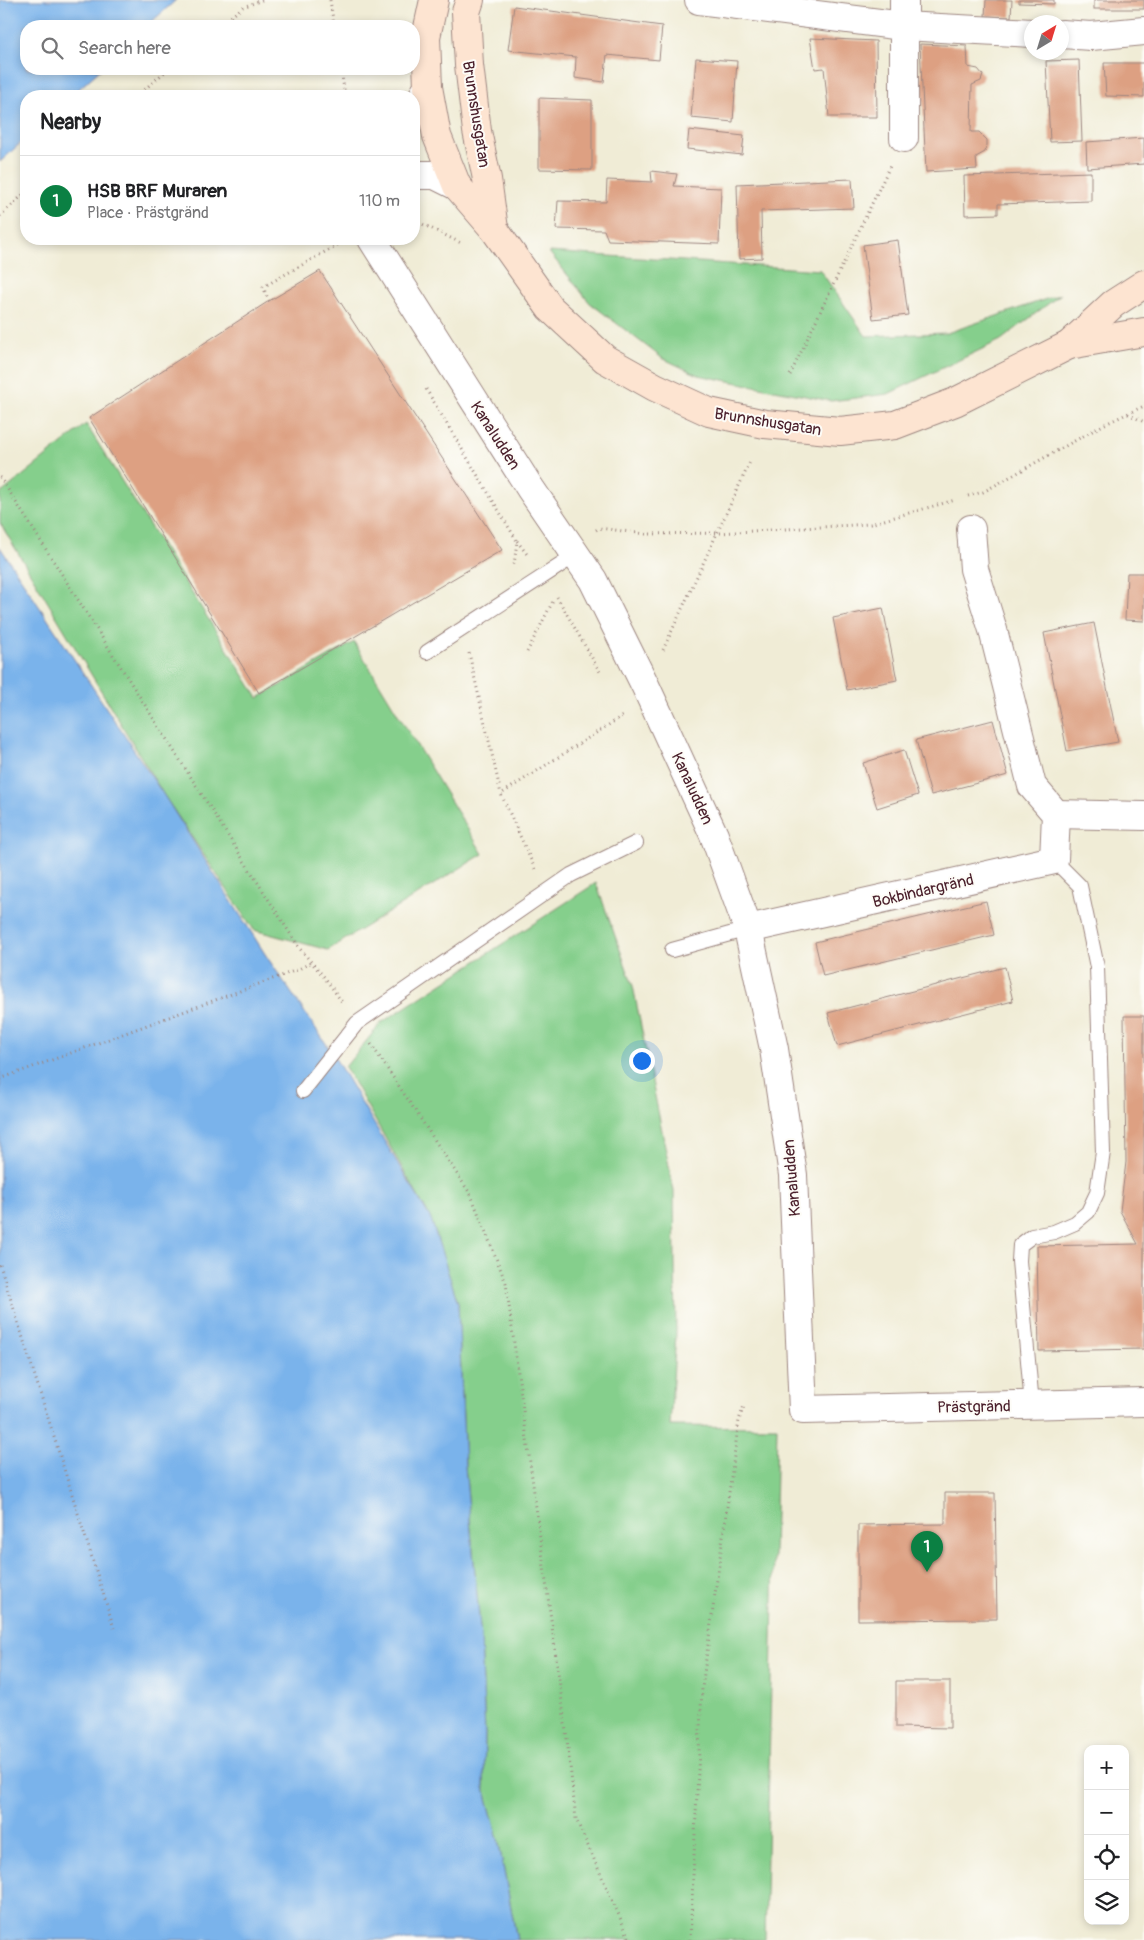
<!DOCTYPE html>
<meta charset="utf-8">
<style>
body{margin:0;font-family:Pangolin,sans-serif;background:#f6f6f6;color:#202124}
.controls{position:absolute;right:15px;bottom:15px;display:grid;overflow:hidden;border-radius:10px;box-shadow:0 2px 8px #0003}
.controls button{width:45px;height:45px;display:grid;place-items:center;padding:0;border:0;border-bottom:1px solid #e0e0e0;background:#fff;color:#202124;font:25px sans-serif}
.compass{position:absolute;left:1024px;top:15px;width:45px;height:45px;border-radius:50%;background:#fff;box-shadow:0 2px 8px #0003;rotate:38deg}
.you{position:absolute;left:641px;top:1060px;width:18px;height:18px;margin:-12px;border:4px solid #fff;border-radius:50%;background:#1a73e8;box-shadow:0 0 0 8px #1a73e833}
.badge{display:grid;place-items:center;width:32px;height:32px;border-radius:50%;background:#0b8043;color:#fff;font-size:16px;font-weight:700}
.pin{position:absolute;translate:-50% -41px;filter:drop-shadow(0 1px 2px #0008)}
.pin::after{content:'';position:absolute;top:26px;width:18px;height:15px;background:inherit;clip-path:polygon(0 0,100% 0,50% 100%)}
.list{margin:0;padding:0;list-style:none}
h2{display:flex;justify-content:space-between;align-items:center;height:65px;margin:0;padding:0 20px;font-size:21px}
h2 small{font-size:16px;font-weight:400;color:#757577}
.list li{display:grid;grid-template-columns:32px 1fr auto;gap:15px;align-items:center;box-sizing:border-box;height:90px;padding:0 20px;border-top:1px solid #e0e0e0}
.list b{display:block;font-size:19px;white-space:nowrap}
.list p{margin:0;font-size:16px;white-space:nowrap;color:#757577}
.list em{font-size:16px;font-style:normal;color:#757577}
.icon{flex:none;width:28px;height:28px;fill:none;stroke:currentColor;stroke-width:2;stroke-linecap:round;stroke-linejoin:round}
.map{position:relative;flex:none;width:1144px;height:1940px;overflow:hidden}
.search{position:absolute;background:#fff;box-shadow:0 2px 8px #0003;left:20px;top:20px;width:400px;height:55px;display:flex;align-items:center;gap:12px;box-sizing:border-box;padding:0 18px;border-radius:20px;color:#757577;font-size:19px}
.panel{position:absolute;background:#fff;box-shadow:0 2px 8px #0003;left:20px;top:90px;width:400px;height:155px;border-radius:20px}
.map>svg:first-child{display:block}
</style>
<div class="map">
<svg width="1144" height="1940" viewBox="0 0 1144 1940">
<rect width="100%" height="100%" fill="#fdfcf7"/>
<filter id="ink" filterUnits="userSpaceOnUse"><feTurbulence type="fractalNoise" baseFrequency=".02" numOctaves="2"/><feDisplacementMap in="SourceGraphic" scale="10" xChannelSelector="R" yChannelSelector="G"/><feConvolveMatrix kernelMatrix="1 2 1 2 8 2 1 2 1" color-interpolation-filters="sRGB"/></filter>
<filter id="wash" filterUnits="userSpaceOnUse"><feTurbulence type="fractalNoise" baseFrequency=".0096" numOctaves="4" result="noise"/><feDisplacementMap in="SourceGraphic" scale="20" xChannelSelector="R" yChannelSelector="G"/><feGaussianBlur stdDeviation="1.12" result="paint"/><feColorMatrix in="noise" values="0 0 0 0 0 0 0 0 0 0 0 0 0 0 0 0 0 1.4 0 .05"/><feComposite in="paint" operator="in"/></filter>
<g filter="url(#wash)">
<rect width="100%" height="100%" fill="#f0ecd6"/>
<g fill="#85cf8c" stroke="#68775c">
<path d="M 549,252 L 820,270 L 866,336 L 947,333 L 1061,294 L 1001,340 L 888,394 L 831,401 L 698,375 L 662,358 L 590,303 Z"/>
<path d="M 86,424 L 258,698 L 354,642 L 483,854 L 328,950 L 254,930 L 165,797 L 0,523 L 0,494 Z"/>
<path d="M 596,883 L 633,986 L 674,1191 L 676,1333 L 670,1426 L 777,1427 L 765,1940 L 517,1940 L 498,1839 L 484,1787 L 485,1734 L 481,1638 L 465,1466 L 458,1303 L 431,1219 L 345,1067 L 381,1023 Z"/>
</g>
<g fill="#7ab3eb" stroke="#62698b">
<path d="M 0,0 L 176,0 L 147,26 L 26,26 L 26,69 L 101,69 L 71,96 L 26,96 L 26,138 L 0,162 Z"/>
<path d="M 0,547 L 165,797 L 267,957 L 329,1048 L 431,1219 L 458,1303 L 465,1466 L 481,1638 L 485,1734 L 484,1787 L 498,1839 L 517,1940 L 0,1940 Z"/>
</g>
<g id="blocks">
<g fill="#dda082">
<path d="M 986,0 L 1012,0 L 1011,17 L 985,16 Z"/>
<path d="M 1019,0 L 1054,0 L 1054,4 L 1019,3 Z"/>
<rect x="1094" y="0" width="50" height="9"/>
<path d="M 514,6 L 662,26 L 659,60 L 607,55 L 604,82 L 575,78 L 576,57 L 508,50 Z"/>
<path d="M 810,38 L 876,41 L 877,117 L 829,117 L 824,68 L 815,69 Z"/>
<path d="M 920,44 L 967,46 L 968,67 L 978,69 L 983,75 L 981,81 L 972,85 L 971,132 L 979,132 L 987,140 L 987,145 L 985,152 L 976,157 L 977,169 L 926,172 Z"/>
<path d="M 696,58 L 737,61 L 733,122 L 691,118 Z"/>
<path d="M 1079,60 L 1082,141 L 1050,142 L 1046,61 Z"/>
<path d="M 1104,63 L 1144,63 L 1144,97 L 1106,96 Z"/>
<path d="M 539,98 L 592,100 L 592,170 L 539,169 Z"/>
<path d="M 689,130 L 744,136 L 742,155 L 687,149 Z"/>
<path d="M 1144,138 L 1144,164 L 1087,168 L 1086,142 Z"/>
<path d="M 651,171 L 677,174 L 674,186 L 721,188 L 719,244 L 608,240 L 604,230 L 556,229 L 558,201 L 606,202 L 607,180 L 652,182 Z"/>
<path d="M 1091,172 L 1091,201 L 998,204 L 998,214 L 965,215 L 964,176 Z"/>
<path d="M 852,179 L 854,208 L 761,211 L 762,258 L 739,259 L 737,184 Z"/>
<path d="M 898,240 L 908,315 L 873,319 L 863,245 Z"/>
<path d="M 320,271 L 502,550 L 259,693 L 89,418 L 269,301 Z"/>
<path d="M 1127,573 L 1144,573 L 1144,621 L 1125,620 Z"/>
<path d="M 883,608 L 897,680 L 847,690 L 833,618 Z"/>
<path d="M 1094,623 L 1118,742 L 1067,751 L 1044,633 Z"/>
<path d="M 993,720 L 1008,775 L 931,795 L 916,740 Z"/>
<path d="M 904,750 L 918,795 L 877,808 L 863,763 Z"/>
<path d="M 986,901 L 994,935 L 823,976 L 815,942 Z"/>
<path d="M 1005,967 L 1013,1001 L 837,1046 L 828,1013 Z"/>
<path d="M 1124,1016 L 1144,1016 L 1144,1349 L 1039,1351 L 1037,1246 L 1138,1244 L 1120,1211 L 1126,1162 Z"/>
<path d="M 945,1493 L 995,1493 L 997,1619 L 858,1620 L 858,1525 L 945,1524 Z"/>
<path d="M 896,1681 L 950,1681 L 950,1728 L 896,1727 Z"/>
</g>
</g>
</g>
<g filter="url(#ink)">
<use href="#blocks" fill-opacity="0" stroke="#9d8680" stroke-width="1"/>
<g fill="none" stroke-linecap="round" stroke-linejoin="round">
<g stroke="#9d8680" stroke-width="16">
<g id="lane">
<path d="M 427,652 L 576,555"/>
<path d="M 672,950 L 748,929"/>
<path d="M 303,1091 L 357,1023 L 571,875 L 636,843"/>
<path d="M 1032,1405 L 1019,1261 L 1020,1245 L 1032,1236 L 1054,1232 L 1075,1223 L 1088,1212 L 1097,1193 L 1103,1152 L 1097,967 L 1080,886 L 1054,860"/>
</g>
</g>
<g stroke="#9d8680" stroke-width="30">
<g id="street">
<path d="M 699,0 L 903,26 L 1032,33"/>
<path d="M 1062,34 L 1091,36 L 1144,31"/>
<path d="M 414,111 L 428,87"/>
<path d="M 904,138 L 904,0"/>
<path d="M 414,175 L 435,175 L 457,186"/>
<path d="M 372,239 L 530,488 L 593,580 L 645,685 L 714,835 L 748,929 L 774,1049 L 793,1175 L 803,1410 L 1144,1402"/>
<path d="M 1056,814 L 1144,816"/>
<path d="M 748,929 L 1054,860 L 1056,814 L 1032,786 L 993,630 L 974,569 L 971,529"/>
</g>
</g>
<g stroke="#9d8680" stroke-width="30">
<g id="secondary">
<path d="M 434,0 L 426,37 L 428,87 L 437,136 L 457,186 L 494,229 L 550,308 L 605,359 L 655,387 L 709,412 L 765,424 L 840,431 L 895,425 L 955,402 L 1069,345 L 1113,304 L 1144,284"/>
<path d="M 470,0 L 466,12 L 469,65 L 477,131 L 487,179 L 494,229"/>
<path d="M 1069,345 L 1144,332"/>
</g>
</g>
<g stroke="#9d8680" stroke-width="3" stroke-dasharray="1 4" stroke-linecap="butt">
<path d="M 330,0 L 334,26"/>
<path d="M 219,26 L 243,7 L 262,0"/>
<path d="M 341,69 L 345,96"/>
<path d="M 137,96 L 168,69"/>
<path d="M 0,216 L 26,192"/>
<path d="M 414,220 L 463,244"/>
<path d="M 269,301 L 263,287 L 339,244"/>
<path d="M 790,375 L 890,166"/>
<path d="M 426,389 L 517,541 L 514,565"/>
<path d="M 1128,414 L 1144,422"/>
<path d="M 0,477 L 300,949 L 325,978 L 342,1002"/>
<path d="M 968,496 L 983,492 L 1103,425 L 1144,406"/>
<path d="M 596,530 L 599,528 L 646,534 L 719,533 L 870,524 L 955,500"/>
<path d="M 517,541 L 529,557"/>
<path d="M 557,597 L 600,672"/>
<path d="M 663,650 L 750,462"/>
<path d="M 527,652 L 553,601"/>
<path d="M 469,653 L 501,794"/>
<path d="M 535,869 L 501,794 L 624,715"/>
<path d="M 371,1044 L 471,1195 L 506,1283 L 567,1739 L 576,1819 L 630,1940"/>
<path d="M 0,1079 L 297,970 L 312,962"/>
<path d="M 0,1265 L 114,1628"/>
<path d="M 690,1940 L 702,1688 L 739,1420 L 744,1406"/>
</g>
<use href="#lane" stroke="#fff" stroke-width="14"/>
<use href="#street" stroke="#fff" stroke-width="28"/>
<use href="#secondary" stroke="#fde4d1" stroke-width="28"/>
</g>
</g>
<g text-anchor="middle" stroke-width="4" stroke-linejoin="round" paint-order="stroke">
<g font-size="16" fill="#4a1f2b" stroke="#fdfcf7">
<text transform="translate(477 114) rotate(81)" y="6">Brunnshusgatan</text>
<text transform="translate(768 421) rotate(9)" y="6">Brunnshusgatan</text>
<text transform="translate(496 435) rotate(57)" y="6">Kanaludden</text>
<text transform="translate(693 788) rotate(65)" y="6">Kanaludden</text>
<text transform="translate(923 890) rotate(-13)" y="6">Bokbindargränd</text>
<text transform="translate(791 1178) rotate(-95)" y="6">Kanaludden</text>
<text transform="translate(974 1406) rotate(-1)" y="6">Prästgränd</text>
</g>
</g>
</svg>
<div class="controls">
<button>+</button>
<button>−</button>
<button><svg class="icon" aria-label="locate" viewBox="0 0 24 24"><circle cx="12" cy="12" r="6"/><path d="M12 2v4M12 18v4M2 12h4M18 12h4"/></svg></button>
<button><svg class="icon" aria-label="layers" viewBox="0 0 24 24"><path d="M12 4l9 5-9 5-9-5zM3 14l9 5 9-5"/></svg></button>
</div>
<svg class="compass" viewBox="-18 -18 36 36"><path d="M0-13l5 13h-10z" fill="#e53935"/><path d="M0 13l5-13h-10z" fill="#757577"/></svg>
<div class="you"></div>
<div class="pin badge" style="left:927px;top:1572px">1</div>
<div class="search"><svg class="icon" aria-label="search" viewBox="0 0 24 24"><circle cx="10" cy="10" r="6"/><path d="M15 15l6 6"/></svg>Search here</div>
<section class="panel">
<h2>Nearby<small></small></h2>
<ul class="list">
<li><span class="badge">1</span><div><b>HSB BRF Muraren</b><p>Place · Prästgränd</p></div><em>110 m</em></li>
</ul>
</section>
</div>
